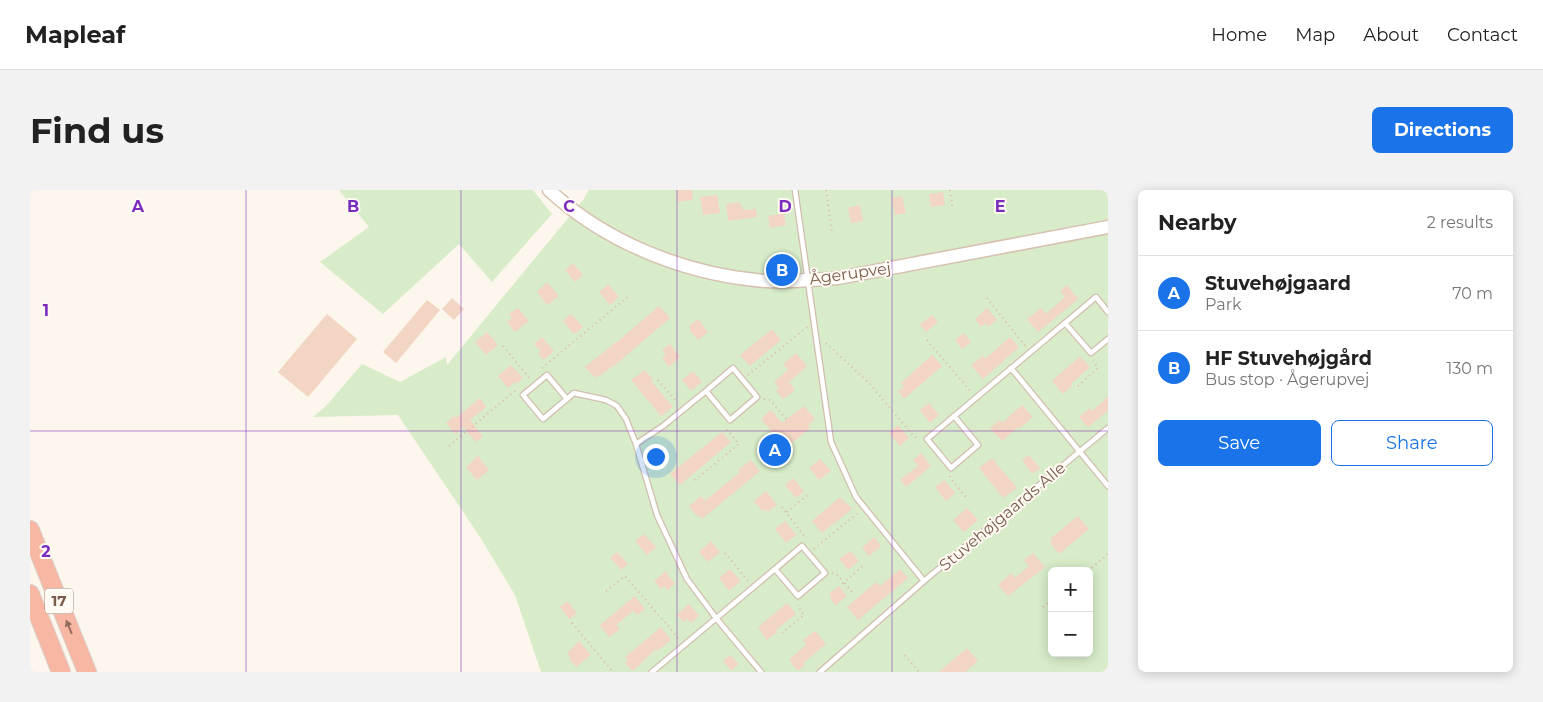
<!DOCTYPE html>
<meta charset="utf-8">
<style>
body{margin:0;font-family:Montserrat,sans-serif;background:#f2f2f2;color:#222}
.controls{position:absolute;right:15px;bottom:15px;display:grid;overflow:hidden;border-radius:8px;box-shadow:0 2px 12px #0003}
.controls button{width:45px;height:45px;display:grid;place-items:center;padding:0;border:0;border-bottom:1px solid #e0e0e0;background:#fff;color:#222;font:25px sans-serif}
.you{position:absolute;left:625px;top:266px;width:18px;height:18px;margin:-12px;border:4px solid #fff;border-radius:50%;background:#1a73e8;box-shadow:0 0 0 8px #1a73e833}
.badge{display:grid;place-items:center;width:32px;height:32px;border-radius:50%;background:#1a73e8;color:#fff;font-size:16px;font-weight:700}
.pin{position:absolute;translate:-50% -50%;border:2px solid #fff;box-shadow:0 1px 5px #0006}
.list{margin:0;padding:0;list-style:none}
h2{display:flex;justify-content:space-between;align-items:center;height:65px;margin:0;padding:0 20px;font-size:21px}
h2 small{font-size:16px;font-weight:400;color:#767676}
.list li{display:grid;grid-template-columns:32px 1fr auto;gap:15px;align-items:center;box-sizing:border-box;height:75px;padding:0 20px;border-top:1px solid #e0e0e0}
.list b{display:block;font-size:19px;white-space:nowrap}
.list p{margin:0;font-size:16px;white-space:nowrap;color:#767676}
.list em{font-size:16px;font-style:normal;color:#767676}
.actions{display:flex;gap:10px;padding:15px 20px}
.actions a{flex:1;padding:11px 0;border:1px solid #1a73e8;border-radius:8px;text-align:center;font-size:18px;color:#1a73e8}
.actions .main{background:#1a73e8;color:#fff}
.map{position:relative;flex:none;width:1078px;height:482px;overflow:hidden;border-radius:8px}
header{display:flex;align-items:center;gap:30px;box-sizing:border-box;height:70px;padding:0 25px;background:#fff;border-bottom:1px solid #e0e0e0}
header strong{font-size:24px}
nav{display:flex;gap:28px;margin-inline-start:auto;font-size:18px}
.intro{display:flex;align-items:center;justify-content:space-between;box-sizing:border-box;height:120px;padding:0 30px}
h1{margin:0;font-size:35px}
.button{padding:12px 22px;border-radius:8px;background:#1a73e8;color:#fff;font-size:18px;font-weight:700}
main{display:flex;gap:30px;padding:0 30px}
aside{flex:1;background:#fff;border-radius:8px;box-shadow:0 2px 12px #0003}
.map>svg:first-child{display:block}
</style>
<header>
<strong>Mapleaf</strong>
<nav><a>Home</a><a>Map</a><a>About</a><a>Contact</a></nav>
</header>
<div class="intro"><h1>Find us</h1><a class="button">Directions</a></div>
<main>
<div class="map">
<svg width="1078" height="482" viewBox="0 0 1078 482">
<rect width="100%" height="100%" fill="#fdf6ec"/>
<g fill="#d8ecc9" fill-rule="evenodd">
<path d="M 309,0 L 503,0 L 522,24 L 462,92 L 429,54 L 353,124 L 290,72 L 339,37 Z"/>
<path d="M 559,0 L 1078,0 L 1078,482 L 511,482 L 485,405 L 450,347 L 368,225 L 283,227 L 296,216 L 332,174 L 370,192 L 416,167 L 417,175 L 553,10 ZM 1022,381 L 1059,381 L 1059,463 L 1022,463 Z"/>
</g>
<g fill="#f3d5c3">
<path d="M 647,0 L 662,0 L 663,10 L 648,12 Z"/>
<path d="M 913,2 L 915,15 L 901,17 L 899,4 Z"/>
<path d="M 687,5 L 690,23 L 673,25 L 670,7 Z"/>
<path d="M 872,6 L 876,23 L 865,25 L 862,8 Z"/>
<path d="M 710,12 L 711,17 L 713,17 L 713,20 L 726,19 L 727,27 L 698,31 L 696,14 Z"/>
<path d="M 830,15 L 833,31 L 821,33 L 818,18 Z"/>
<path d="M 754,23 L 756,35 L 740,38 L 738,26 Z"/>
<path d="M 543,73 L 553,85 L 545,92 L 535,80 Z"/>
<path d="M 517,92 L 529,106 L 517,115 L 507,102 Z"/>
<path d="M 578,94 L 589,107 L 580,115 L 569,102 Z"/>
<path d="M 1037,95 L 1048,109 L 1008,142 L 997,129 L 1011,118 L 1016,124 L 1035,107 L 1030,101 Z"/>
<path d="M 422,108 L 434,119 L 424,130 L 412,119 Z"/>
<path d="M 397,110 L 410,120 L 366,173 L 353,162 Z"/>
<path d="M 629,116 L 640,128 L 585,175 L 584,175 L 570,186 L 569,185 L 565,188 L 555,177 L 586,152 L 587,152 Z"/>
<path d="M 488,118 L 499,131 L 485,142 L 477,132 L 482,128 L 479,124 Z"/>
<path d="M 957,118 L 967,130 L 958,137 L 956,133 L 951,137 L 945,129 Z"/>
<path d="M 297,124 L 327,149 L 278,207 L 248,182 Z"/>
<path d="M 541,124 L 553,137 L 544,144 L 533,131 Z"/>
<path d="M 902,125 L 908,132 L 896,142 L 890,135 Z"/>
<path d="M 668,129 L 678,142 L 668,150 L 659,140 L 661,139 L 659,136 Z"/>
<path d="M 742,139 L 751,150 L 720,176 L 710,165 Z"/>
<path d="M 457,142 L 468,155 L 456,165 L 445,152 Z"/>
<path d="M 934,143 L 941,152 L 932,159 L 925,150 Z"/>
<path d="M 512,147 L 524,161 L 514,170 L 508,164 L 511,161 L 504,154 Z"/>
<path d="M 980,147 L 989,157 L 953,189 L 941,175 L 953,166 L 955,169 Z"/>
<path d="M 640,154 L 650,167 L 639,177 L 632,168 L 636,165 L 632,160 Z"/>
<path d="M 766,163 L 777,176 L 759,192 L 765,200 L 753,209 L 746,201 L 749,198 L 744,192 L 758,180 L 753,174 Z"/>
<path d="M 902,165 L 912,176 L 874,209 L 868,201 L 874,197 L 871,193 Z"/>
<path d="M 1050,166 L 1060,177 L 1041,194 L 1042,196 L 1033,204 L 1022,191 Z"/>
<path d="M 481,175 L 493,188 L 486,194 L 485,192 L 478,198 L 468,186 Z"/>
<path d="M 615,180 L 623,190 L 621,191 L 643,217 L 631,226 L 601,190 Z"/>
<path d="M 663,181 L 672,192 L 661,201 L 652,190 Z"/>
<path d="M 1078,207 L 1078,221 L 1058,237 L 1049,227 L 1060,218 L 1062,221 Z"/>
<path d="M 450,208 L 456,217 L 440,230 L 453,247 L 446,252 L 433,237 L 425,244 L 416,233 L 424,226 L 426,228 Z"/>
<path d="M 899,213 L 909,225 L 900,233 L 890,220 Z"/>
<path d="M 992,215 L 1003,227 L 989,239 L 988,237 L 972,251 L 960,238 L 970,230 L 972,233 Z"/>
<path d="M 774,216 L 785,229 L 778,235 L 780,238 L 756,258 L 731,229 L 741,220 L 752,233 Z"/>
<path d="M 868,235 L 879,248 L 870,256 L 859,243 Z"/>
<path d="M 692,242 L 701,252 L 650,295 L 640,284 Z"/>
<path d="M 891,263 L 901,276 L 876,297 L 870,290 L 888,276 L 883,270 Z"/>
<path d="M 999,265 L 1010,278 L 1002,284 L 992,270 Z"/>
<path d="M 448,266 L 459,280 L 447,290 L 436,277 Z"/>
<path d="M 962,268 L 987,298 L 973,308 L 949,278 Z"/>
<path d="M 790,269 L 801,281 L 789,290 L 779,278 Z"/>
<path d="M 721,270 L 730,281 L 672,329 L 669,325 L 667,327 L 659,316 L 671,306 L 675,311 L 710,282 L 708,280 Z"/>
<path d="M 763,288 L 774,301 L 766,308 L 755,295 Z"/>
<path d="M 914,290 L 925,303 L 916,311 L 905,297 Z"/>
<path d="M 736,301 L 747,315 L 738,322 L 735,319 L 732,321 L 724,311 Z"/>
<path d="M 810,307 L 822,319 L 792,343 L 782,331 Z"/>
<path d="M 937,318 L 948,330 L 934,342 L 923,330 Z"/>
<path d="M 1048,326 L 1059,339 L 1029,364 L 1020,353 L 1022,351 L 1020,349 Z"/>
<path d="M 755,331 L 766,345 L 756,353 L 745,339 Z"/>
<path d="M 614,344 L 626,357 L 617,365 L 605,351 Z"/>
<path d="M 844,347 L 851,356 L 839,366 L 832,358 Z"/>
<path d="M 681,351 L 690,362 L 678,372 L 669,362 Z"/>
<path d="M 820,361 L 829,371 L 818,380 L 809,369 Z"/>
<path d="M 587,362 L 598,374 L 591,380 L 580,368 Z"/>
<path d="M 1003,363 L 1015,377 L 978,406 L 968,395 L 981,383 L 985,388 L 999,376 L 994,370 Z"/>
<path d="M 700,379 L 711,391 L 699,401 L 689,388 Z"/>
<path d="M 870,379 L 878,388 L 828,430 L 817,417 L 846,392 L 850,396 Z"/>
<path d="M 635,381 L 645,394 L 637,400 L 634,396 L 631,399 L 624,391 Z"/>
<path d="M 809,396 L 817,406 L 806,415 L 800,409 L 802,407 L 799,404 Z"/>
<path d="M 605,406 L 615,419 L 607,425 L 603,421 L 586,435 L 590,439 L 579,447 L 570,435 Z"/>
<path d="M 537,411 L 547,423 L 539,429 L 530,417 Z"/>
<path d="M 757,413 L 766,424 L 746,440 L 747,442 L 737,450 L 728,437 Z"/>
<path d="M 659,414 L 669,426 L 661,433 L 657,429 L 653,432 L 647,425 Z"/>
<path d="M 631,437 L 641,450 L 627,461 L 626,459 L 603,481 L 595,473 L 598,470 L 595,467 Z"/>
<path d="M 785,441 L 796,454 L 773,473 L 775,475 L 768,481 L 759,470 L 776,455 L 773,450 Z"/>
<path d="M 549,451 L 561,465 L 546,477 L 539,469 L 541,468 L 537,463 Z"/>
<path d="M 937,458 L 948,471 L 935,482 L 909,482 Z"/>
<path d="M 700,465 L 709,474 L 701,481 L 693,471 Z"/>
</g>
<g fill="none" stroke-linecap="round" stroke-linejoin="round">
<g stroke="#d1beb0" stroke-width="7">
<g id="lane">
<path d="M 765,0 L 801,252 L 826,307 L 894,391 L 790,482"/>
<path d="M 1035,133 L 1061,163 L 1078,149"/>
<path d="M 981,178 L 1078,296"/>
<path d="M 537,209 L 517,185 L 493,205 L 513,229 L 544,203 L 576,210 L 587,216 L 596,229 L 606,254 L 627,325 L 657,389 L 686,428 L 731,482"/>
<path d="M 924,226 L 948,255 L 921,278 L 897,249 L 1066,107 L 1078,122"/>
<path d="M 606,254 L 633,236 L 676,201 L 700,230 L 727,207 L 703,178 L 676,201"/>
<path d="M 772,356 L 795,383 L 768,406 L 745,379 Z"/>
<path d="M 894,391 L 1078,238"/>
<path d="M 622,482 L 745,379"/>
</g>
</g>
<g stroke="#d6c0b0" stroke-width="15">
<path id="secondary" d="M 519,0 C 574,51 650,82 725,90 C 751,93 782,90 808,88 L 1078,37"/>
</g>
<g stroke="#dad1cd" stroke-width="20">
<g id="highway">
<path d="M 0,340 L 57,482"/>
<path d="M 0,404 L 31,482"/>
</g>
</g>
<g stroke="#d9b8a5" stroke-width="2" stroke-dasharray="1 4" stroke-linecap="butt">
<path d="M 796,0 L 802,42"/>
<path d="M 920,0 L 923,20"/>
<path d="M 957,108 L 996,157"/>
<path d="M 897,150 L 941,202"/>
<path d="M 796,153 L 840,194 L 882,244 L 887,248 L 889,249"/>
<path d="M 473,156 L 500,189"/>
<path d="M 512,178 L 599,106"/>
<path d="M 718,185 L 777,137"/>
<path d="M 628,190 L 648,213"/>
<path d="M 1048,196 L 1068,178 L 1063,171"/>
<path d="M 734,209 L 740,210 L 757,230"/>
<path d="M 419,256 L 486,200"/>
<path d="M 920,286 L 921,289 L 938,310"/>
<path d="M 665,290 L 709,254 L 697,240 L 698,238"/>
<path d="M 752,317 L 775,347 L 775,349"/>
<path d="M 757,322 L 780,303"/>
<path d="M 784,359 L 829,322"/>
<path d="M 695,363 L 719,392"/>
<path d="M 1058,381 L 1078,364"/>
<path d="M 802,383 L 809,386 L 813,393 L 835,374"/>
<path d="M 815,393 L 824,405"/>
<path d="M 576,401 L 595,386 L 649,449"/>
<path d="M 1013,417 L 1022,410"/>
<path d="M 542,433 L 583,482"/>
<path d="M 752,443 L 774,425 L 768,417 L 768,415"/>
<path d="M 875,465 L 889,482"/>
</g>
<use href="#lane" stroke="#fff" stroke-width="4.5"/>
<use href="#secondary" stroke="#fff" stroke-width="12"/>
<use href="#highway" stroke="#f7b7a3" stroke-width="18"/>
</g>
<defs><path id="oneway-solid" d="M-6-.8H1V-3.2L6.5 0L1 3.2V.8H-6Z" transform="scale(1.25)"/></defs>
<use fill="#936e5e" href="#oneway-solid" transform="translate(39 437) rotate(-112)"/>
<path fill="none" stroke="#7b2cbf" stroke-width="1" stroke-opacity="0.55" d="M 216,0 L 216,482M 431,0 L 431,482M 647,0 L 647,482M 862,0 L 862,482M 0,241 L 1078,241"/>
<g text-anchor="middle" stroke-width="4" stroke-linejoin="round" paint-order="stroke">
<rect fill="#fffaf3" stroke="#a28b7f" stroke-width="1" x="15" y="398.5" width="28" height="25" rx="4"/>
<g font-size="15" font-weight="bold" fill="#7a5c4d">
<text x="29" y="416">17</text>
</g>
<g font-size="16" fill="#7a5c4d" stroke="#fffaf3">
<text transform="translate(820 83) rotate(-8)" y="6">Ågerupvej</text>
<text transform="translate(972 326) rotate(-40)" y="6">Stuvehøjgaards Alle</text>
</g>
</g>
<g font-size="16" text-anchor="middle" font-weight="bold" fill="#7b2cbf" stroke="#fffaf3" stroke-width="4" stroke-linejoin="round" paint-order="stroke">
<text x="108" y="22">A</text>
<text x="323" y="22">B</text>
<text x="539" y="22">C</text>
<text x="755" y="22">D</text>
<text x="970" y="22">E</text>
<text x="16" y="126">1</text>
<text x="16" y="367">2</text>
</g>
</svg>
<div class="controls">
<button>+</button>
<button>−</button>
</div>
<div class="you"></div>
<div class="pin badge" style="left:745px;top:260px">A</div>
<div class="pin badge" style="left:752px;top:80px">B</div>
</div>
<aside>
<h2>Nearby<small>2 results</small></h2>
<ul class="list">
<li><span class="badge">A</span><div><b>Stuvehøjgaard</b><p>Park</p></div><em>70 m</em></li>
<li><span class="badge">B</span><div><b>HF Stuvehøjgård</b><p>Bus stop · Ågerupvej</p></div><em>130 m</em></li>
</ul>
<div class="actions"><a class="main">Save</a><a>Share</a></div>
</aside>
</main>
